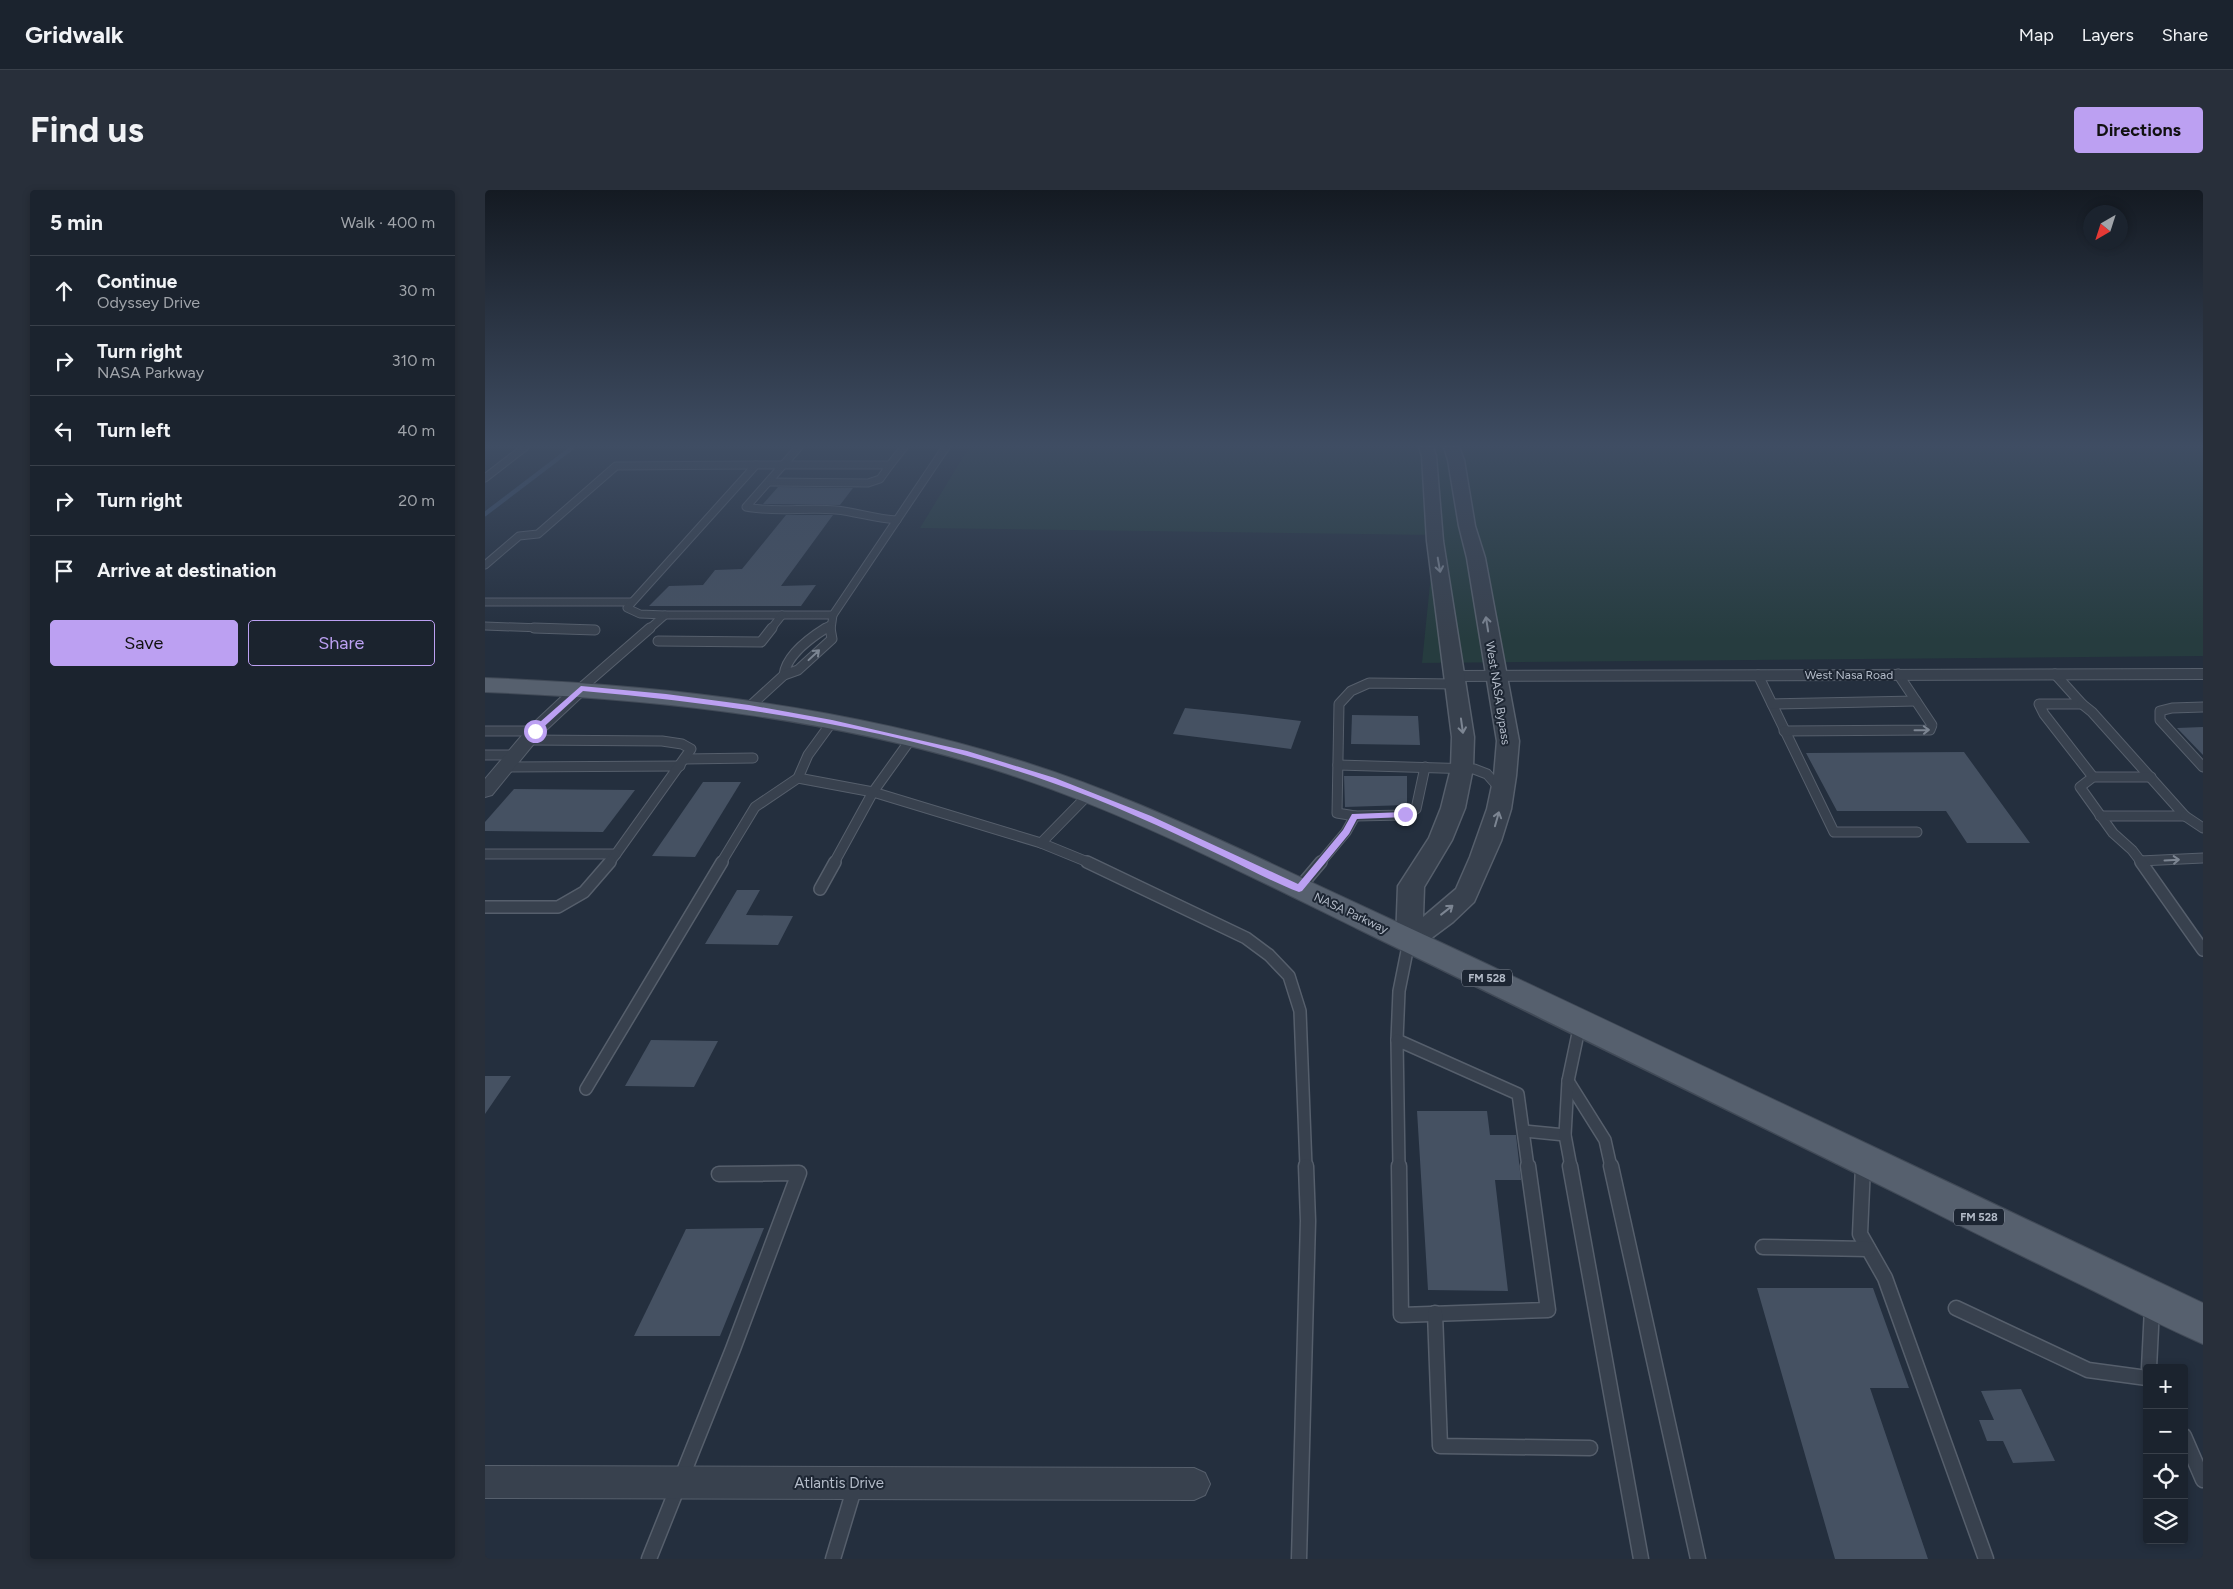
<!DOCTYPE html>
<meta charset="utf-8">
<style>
body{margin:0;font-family:Figtree,sans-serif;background:#282f3a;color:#f1f3f6}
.controls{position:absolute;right:15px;bottom:15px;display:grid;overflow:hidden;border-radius:5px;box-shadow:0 2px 8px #0003}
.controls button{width:45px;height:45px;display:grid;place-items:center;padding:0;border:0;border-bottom:1px solid #39404a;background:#1b232e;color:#f1f3f6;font:25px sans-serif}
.compass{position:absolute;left:1598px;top:15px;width:45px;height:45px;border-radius:50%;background:#1b232e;box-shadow:0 2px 8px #0003;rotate:219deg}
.stop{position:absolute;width:15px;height:15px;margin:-11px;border:4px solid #bca0f2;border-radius:50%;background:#fff}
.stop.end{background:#bca0f2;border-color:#fff;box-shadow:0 1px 5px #0008}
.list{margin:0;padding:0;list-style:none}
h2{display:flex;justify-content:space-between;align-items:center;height:65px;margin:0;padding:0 20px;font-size:21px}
h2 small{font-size:16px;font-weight:400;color:#a0a4aa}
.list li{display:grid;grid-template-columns:32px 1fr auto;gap:15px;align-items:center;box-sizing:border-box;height:70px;padding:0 20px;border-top:1px solid #39404a}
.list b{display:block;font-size:19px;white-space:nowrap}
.list p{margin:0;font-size:16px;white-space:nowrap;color:#a0a4aa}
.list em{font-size:16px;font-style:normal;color:#a0a4aa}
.actions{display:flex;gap:10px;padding:15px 20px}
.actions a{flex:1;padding:11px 0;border:1px solid #bca0f2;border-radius:5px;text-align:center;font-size:18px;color:#bca0f2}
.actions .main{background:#bca0f2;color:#111}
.icon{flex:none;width:28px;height:28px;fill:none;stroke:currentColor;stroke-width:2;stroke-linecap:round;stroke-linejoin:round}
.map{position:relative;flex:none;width:1718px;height:1369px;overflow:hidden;border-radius:5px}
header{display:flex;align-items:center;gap:30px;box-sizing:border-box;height:70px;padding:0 25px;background:#1b232e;border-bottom:1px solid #39404a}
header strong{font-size:24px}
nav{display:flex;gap:28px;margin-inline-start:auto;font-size:18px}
.intro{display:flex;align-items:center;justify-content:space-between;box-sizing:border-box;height:120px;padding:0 30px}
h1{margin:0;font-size:35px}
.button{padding:12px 22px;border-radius:5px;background:#bca0f2;color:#111;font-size:18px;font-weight:700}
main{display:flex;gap:30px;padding:0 30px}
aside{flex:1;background:#1b232e;border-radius:5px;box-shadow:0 2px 8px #0003}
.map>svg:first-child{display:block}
</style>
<header>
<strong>Gridwalk</strong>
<nav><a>Map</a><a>Layers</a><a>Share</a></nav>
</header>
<div class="intro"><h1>Find us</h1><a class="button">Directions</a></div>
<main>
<aside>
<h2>5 min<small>Walk · 400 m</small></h2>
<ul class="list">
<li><svg class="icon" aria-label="ahead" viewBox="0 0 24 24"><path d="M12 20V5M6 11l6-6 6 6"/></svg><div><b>Continue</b><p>Odyssey Drive</p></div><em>30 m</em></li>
<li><svg class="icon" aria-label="right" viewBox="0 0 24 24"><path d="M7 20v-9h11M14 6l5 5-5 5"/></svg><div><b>Turn right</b><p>NASA Parkway</p></div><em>310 m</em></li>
<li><svg class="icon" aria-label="left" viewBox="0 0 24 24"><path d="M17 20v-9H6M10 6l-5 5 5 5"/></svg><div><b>Turn left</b></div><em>40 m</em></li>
<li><svg class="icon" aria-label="right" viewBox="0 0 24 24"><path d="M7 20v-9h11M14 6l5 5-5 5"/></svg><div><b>Turn right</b></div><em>20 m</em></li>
<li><svg class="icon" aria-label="arrive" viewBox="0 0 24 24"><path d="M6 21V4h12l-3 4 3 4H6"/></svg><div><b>Arrive at destination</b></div></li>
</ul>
<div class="actions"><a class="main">Save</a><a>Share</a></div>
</aside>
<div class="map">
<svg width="1718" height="1369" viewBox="0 0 1718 1369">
<rect width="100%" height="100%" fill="#242f3e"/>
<path fill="#263c3f" d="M 484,257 L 1718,257 L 1718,466 L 937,473 L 950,345 L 435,338 Z"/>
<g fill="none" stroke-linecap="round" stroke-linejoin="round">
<path stroke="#394c67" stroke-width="4.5" d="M 0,324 L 88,257"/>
</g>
<g fill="#455162">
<path d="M 293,297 L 368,298 L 355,315 L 278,314 Z"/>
<path d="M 301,325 L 348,325 L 296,396 L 331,395 L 316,416 L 164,416 L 184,396 L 218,395 L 230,380 L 257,379 Z"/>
<path d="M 700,518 L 758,524 L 816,531 L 806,559 L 688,544 Z"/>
<path d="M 867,525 L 933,526 L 935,555 L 866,554 Z"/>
<path d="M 1718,537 L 1718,565 L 1692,538 Z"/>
<path d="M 1479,562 L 1545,653 L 1482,653 L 1461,621 L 1352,621 L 1321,563 Z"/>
<path d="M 859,586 L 922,586 L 922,615 L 860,617 Z"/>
<path d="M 218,592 L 256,592 L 210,667 L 167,666 Z"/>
<path d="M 29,599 L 150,600 L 118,642 L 0,641 L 0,632 Z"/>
<path d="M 252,700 L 275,700 L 261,725 L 308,726 L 293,755 L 220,754 Z"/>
<path d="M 166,850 L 233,851 L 209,897 L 140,896 Z"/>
<path d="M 0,886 L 26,886 L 0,924 Z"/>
<path d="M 932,921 L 1002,921 L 1005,945 L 1031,945 L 1036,990 L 1010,990 L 1023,1101 L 943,1100 Z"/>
<path d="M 279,1038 L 235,1146 L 149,1146 L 201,1039 Z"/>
<path d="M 1272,1098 L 1388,1098 L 1424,1198 L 1385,1198 L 1443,1369 L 1350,1369 Z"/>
<path d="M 1536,1199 L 1570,1271 L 1528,1273 L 1518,1251 L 1502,1251 L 1494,1230 L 1509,1230 L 1496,1201 Z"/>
</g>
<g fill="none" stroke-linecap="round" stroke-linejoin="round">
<g stroke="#565f6c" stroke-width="9">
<g id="service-far3">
<path d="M 314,257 L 261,317 C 291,323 321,317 351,320 C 371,322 391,329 412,330"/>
<path d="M 0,288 L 40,257"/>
<path d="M 285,292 L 383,293 L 395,289 L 405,275"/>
<path d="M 0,375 L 34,346 L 53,344 L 131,276 L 271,275"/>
<path d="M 0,412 L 146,412"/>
<path d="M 180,425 L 348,425 L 461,257"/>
<path d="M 0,436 L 84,439"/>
<path d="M 164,439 L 180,425 L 155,424 L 142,418 L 271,275 L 405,275 L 419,257"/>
<path d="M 286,439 L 297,425"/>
<path d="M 339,439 L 345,435"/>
<path d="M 346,439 L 348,425"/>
</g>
</g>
<g stroke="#565f6c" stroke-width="11">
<g id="service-far2">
<path d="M 49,438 L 110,440"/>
<path d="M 173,451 L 276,452 L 287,438"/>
<path d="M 1570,484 L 1597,514 L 1554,514 L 1559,524 L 1608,587"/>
<path d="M 299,485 C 301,466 325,448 341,438"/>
<path d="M 1273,485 L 1349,642 L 1432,642"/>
<path d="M 96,498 L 165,438"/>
<path d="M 1287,514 L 1431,511"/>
<path d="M 1597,514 L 1607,522 L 1700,626 L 1615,626"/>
<path d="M 264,517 L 299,485 L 313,480 L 347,449 L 345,438"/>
<path d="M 1718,517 L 1687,518 L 1675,521 L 1675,530 L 1718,577"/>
<path d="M 0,541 L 50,541"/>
<path d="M 1299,541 L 1445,540 L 1447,535 L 1413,484"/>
<path d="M 0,565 L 30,565"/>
<path d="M 200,569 L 268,568"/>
<path d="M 853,575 L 989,579 L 1002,584 L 1016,600"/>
<path d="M 21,577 L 195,576"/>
<path d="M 313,588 L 388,602 L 556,653"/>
<path d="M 870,626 L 920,625 L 931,619 L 940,577"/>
<path d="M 1700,626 L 1718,638"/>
<path d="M 0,664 L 131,664 L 206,559 L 197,554 L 177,551 L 43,550"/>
<path d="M 1655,671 L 1718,668"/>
<path d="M 124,673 L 131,664"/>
<path d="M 236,673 L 270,617 L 313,588 L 323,565 L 347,532"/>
<path d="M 349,673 L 388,602 L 426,549"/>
<path d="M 605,673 L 556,653 L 605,603"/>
<path d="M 835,673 L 861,642 L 870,626 L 852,623 L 854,514 L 866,501 L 884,493 L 971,494"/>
<path d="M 1657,673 L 1647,660 L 1628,643 L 1595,597 L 1608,587 L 1666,587"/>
</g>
</g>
<g stroke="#565f6c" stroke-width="14">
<g id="service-far1">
<path d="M 602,672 L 761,748 L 784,765 L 804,786 L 815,821 L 821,977"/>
<path d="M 1656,672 L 1718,760"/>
<path d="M 814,698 L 836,672"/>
<path d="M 335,699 L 350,672"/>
<path d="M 0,717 L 73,717 L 99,702 L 125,672"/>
<path d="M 912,850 L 914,801 L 924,751"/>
<path d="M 1083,891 L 1120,950 L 1126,977"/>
<path d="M 101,899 L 237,672"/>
<path d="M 1039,941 L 1080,945"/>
<path d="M 914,977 L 912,850 L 1033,904 L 1043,977"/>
<path d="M 1086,977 L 1080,945 L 1083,891 L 1095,834"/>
</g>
</g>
<g stroke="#565f6c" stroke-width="17">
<g id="service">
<path d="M 914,976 L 916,1125 L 1063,1120 L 1043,976"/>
<path d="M 1085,976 L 1156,1369"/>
<path d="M 1126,976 L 1213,1369"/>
<path d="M 1378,976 L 1375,1044 L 1400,1088 L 1501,1369"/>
<path d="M 1278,1057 L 1383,1059"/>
<path d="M 1471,1118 L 1603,1180 L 1662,1188"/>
<path d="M 950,1123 L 955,1256 L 1105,1258"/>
<path d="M 1664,1178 L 1667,1118"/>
<path d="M 1699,1246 L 1718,1290"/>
<path d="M 164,1369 L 248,1159 L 314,983 L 234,984"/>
<path d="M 348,1369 L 370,1296"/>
<path d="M 814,1369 L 823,1031 L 821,976"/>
</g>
</g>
<g stroke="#565f6c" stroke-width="2">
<g id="minor">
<path d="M 1718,479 L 1718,489 L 970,491 L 964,489 L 962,486 L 964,483 L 970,481 Z"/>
<path d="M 96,493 L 102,494 L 104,498 L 102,502 L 56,545 L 7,605 L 0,607 L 0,589 L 44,537 L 90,494 Z"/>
<path d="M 0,1276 L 709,1278 L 720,1283 L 725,1294 L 720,1305 L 709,1310 L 0,1308 Z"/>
</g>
</g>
<g stroke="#565f6c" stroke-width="3">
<path id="tertiary" d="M 934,257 L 948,257 L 951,266 L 958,351 L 989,547 L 988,578 L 980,618 L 967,650 L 939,697 L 938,727 L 971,699 L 985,667 L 1002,619 L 1009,586 L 1012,551 L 982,368 L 974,336 L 963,270 L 959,257 L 974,257 L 979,270 L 990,336 L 1000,368 L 1034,551 L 1031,586 L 1026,619 L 1016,651 L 989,712 L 968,732 L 933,758 L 924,762 L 915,758 L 911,751 L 913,696 L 944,648 L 956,618 L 966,578 L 967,547 L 942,351 L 937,266 Z"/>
</g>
<g stroke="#414a57" stroke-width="2">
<path id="primary" d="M 0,488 C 183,495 364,517 539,572 C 619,597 694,631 770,666 C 843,700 916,734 989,768 C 1232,882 1475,998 1718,1113 L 1718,1154 C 1681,1138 1645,1119 1609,1101 C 1547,1071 1486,1041 1425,1010 C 1241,919 1057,828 873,739 C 758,683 645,624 523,584 C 354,529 177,509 0,502 Z"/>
</g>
<use href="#service-far3" stroke="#38414e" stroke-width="7"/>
<use href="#service-far2" stroke="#38414e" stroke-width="9"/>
<use href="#service-far1" stroke="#38414e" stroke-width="11"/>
<use href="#service" stroke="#38414e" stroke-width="14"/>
<use href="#minor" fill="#38414e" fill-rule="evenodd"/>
<use href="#tertiary" fill="#38414e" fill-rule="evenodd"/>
<use href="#primary" fill="#56606e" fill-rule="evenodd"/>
</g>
<defs><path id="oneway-shaft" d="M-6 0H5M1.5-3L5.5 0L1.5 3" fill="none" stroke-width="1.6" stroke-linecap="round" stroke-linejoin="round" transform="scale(1.25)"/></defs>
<g stroke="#7c8592">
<use href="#oneway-shaft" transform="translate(954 375) rotate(80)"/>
<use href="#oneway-shaft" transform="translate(1002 434) rotate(-99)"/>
<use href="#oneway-shaft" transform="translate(329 465) rotate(-43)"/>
<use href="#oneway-shaft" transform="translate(977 536) rotate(82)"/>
<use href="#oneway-shaft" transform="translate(1437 540) rotate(-1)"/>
<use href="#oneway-shaft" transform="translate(1012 629) rotate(-74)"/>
<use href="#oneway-shaft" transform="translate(1687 670) rotate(-3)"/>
<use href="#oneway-shaft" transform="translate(962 720) rotate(-38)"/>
</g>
<linearGradient id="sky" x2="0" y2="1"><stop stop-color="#141a22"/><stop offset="0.57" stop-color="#3f4d63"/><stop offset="1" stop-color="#3f4d63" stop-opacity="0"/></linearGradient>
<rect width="1718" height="449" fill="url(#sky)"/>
<path fill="#bca0f2" d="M 96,496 L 181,504 L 264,515 L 347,530 L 482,561 L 570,588 L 666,626 L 813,694 L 858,640 L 867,624 L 920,622 L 924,624 L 920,627 L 872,629 L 864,644 L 817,701 L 814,702 C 787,692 761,677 735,665 C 679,638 623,612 565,592 C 415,539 256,515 98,501 L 52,543 L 47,543 L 47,539 Z"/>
<g text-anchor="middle" stroke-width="4" stroke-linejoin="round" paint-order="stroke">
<g fill="#1d2633" stroke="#878f9c" stroke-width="1">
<rect x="977" y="779.5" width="50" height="17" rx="4"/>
<rect x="1469" y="1018.5" width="50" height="17" rx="4"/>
</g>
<g font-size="11" font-weight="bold" fill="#b4bcc9">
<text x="1002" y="792">FM 528</text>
<text x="1494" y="1031">FM 528</text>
</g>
<g font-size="12" fill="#b4bcc9" stroke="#1d2633">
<text x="1364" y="489">West Nasa Road</text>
<text transform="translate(1013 503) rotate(81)" y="4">West NASA Bypass</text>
<text transform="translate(866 723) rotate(25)" y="4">NASA Parkway</text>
</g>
<g font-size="15" fill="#b4bcc9" stroke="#1d2633">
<text x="354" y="1298">Atlantis Drive</text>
</g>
</g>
</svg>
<div class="controls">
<button>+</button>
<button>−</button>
<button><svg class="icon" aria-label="locate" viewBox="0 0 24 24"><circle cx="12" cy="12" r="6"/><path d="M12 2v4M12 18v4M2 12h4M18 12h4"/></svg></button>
<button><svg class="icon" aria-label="layers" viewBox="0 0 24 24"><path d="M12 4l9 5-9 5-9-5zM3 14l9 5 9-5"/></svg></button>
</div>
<svg class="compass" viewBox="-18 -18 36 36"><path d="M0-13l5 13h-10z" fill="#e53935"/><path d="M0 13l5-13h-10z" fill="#a0a4aa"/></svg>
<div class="stop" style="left:50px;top:541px"></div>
<div class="stop end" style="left:920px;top:624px"></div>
</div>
</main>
